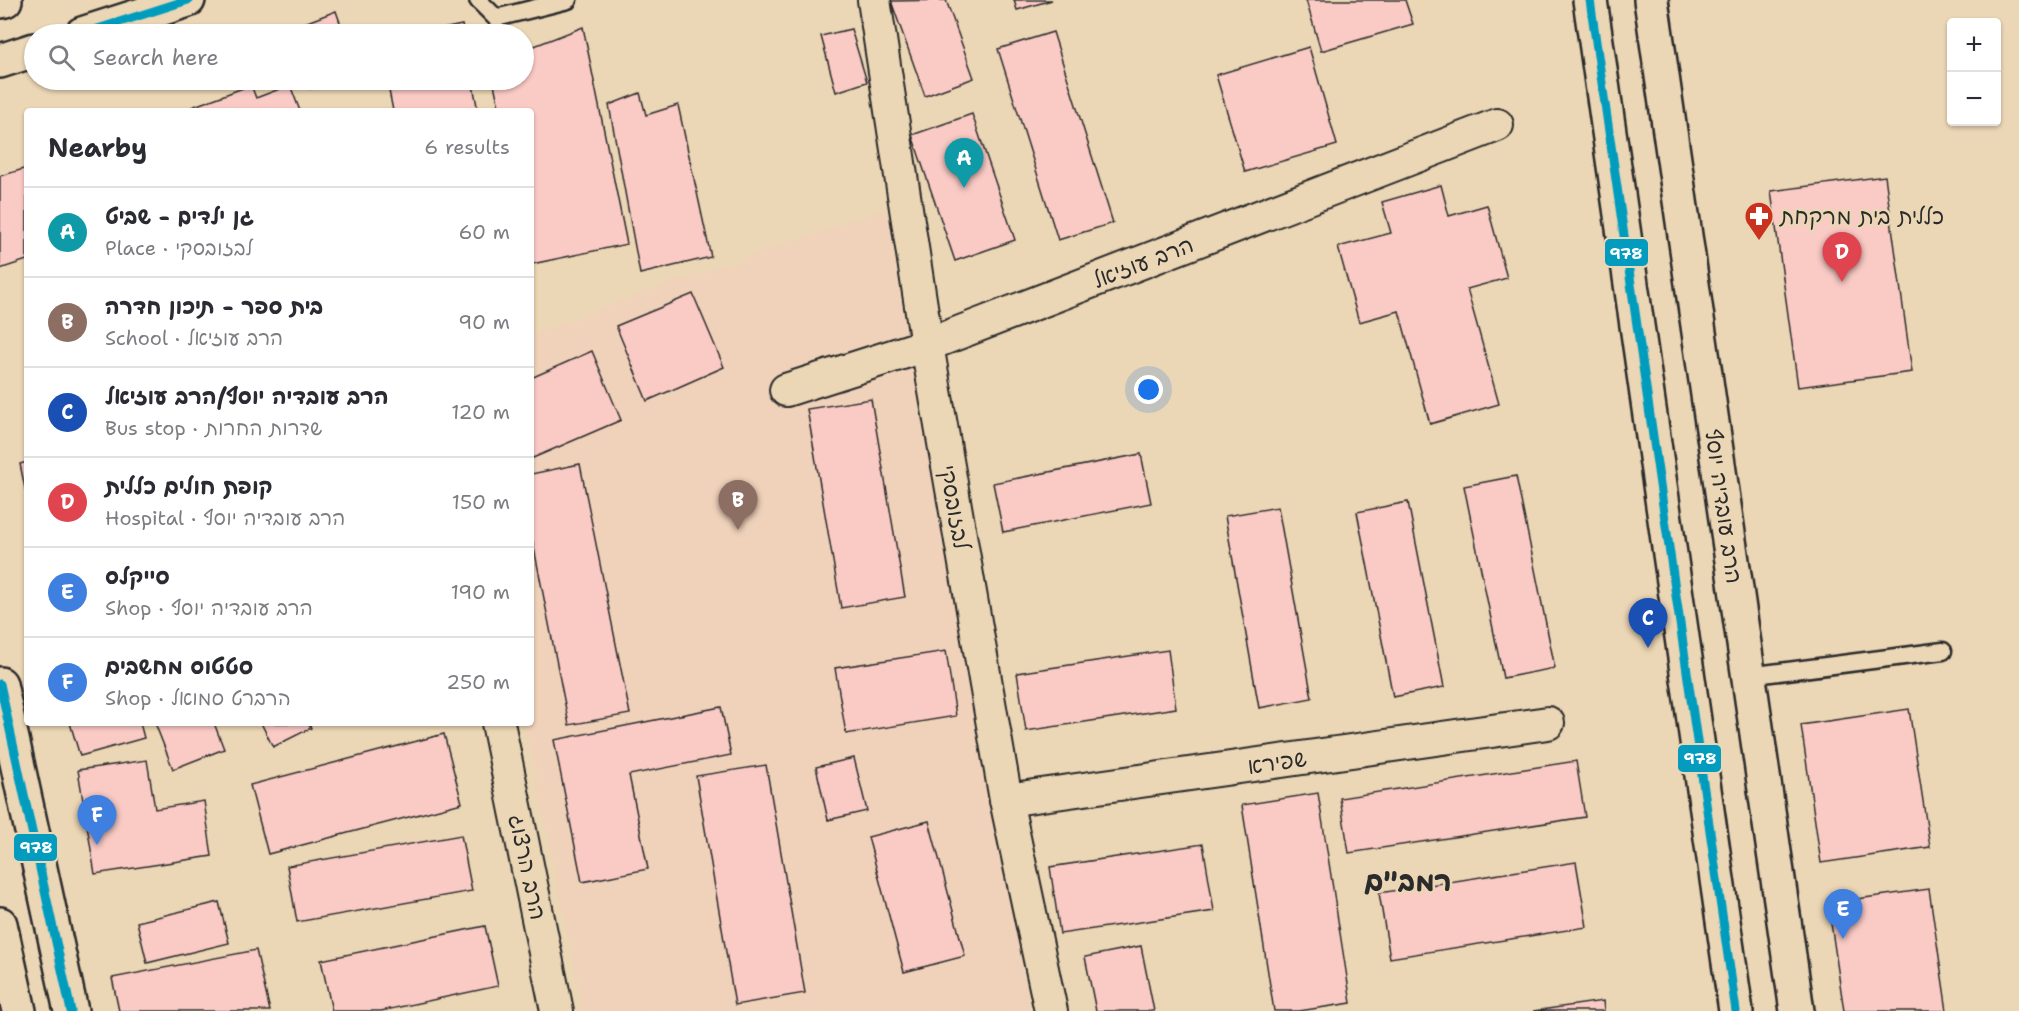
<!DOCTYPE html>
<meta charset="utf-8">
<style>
body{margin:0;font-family:"Shantell Sans","Playpen Sans Hebrew",sans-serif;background:#f2f2f3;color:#2b2b33}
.controls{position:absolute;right:18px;top:18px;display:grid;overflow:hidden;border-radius:6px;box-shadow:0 2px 4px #0004}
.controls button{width:54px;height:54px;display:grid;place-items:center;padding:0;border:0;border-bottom:2px solid #e1e1e2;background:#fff;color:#2b2b33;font:30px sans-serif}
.you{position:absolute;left:1149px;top:390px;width:21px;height:21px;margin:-15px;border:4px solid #fff;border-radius:50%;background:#1a73e8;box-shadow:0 0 0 9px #1a73e833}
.badge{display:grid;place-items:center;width:39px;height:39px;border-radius:50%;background:#0f766e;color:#fff;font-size:20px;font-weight:700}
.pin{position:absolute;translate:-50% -50px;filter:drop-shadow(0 2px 3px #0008)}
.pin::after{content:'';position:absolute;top:32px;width:21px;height:18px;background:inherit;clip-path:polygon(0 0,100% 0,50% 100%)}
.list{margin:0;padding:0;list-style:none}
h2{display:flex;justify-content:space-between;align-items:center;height:78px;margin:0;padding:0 24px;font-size:26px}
h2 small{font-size:20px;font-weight:400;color:#7c7c81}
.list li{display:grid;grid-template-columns:39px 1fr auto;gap:18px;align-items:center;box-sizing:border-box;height:90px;padding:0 24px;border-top:2px solid #e1e1e2}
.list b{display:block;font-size:22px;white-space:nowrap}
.list p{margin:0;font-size:20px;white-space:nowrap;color:#7c7c81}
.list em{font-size:20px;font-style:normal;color:#7c7c81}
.icon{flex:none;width:33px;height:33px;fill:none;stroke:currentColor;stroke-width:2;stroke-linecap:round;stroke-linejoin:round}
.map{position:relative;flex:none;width:2019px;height:1011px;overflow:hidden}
.search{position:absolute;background:#fff;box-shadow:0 2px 4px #0004;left:24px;top:24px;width:510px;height:66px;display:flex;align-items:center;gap:15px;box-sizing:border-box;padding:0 21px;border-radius:33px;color:#7c7c81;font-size:22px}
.panel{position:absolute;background:#fff;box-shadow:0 2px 4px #0004;left:24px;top:108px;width:510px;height:618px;border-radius:6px}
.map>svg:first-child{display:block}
</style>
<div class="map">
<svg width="2019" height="1011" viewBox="0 0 2019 1011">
<rect width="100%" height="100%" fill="#ebd6b5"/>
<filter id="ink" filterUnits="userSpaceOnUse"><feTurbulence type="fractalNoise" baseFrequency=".0167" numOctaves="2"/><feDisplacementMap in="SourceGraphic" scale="12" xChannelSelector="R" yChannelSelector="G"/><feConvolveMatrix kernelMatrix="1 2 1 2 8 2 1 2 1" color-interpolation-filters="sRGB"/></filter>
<g filter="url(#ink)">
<path fill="#f0d2ba" d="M 887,209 L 1031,1011 L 584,1011 L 525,723 L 531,723 L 531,336 L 624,300 Z"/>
<g fill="#facac5" stroke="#2b2b2b" stroke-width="1.5">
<path d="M 946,0 L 974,78 L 925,96 L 891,1 Z"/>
<path d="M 1014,0 L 1052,0 L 1017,10 Z"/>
<path d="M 1306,0 L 1405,0 L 1413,24 L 1321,51 Z"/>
<path d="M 336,11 L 344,34 L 291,34 L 289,29 Z"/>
<path d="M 462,25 L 464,34 L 419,34 Z"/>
<path d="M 583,27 L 627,244 L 532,264 L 531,111 L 500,111 L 493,80 L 524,80 L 524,50 Z"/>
<path d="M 851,29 L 867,82 L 836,92 L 821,36 Z"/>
<path d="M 1053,32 L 1113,223 L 1058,240 L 998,49 Z"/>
<path d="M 1309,47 L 1337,145 L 1245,172 L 1216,75 Z"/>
<path d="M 307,80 L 336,80 L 310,89 Z"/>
<path d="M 387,80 L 472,80 L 478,111 L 393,111 Z"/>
<path d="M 251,85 L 256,98 L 290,85 L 300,111 L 181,111 Z"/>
<path d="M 640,93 L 646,115 L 678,105 L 711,257 L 640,274 L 609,105 Z"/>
<path d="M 972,114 L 1015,240 L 955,261 L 912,135 Z"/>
<path d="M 27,168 L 27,260 L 0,269 L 0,176 Z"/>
<path d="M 1885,176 L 1912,372 L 1798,387 L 1771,191 Z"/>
<path d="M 1441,185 L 1449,216 L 1487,205 L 1507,278 L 1467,289 L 1499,404 L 1430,424 L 1399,311 L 1359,322 L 1338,247 L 1391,233 L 1382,202 Z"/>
<path d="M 693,294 L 724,367 L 647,401 L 616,326 Z"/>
<path d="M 592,351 L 621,420 L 533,458 L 531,454 L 531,378 Z"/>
<path d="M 871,399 L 905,597 L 841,608 L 807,409 Z"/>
<path d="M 1141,454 L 1151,503 L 1003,532 L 993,483 Z"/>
<path d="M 27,462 L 27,498 L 20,464 Z"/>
<path d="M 580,464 L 630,714 L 569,725 L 531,533 L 531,474 Z"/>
<path d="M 1516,476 L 1555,668 L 1503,678 L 1464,486 Z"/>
<path d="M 1408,502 L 1444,687 L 1393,697 L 1357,512 Z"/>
<path d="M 1278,507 L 1312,698 L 1259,708 L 1225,516 Z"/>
<path d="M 1168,650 L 1176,708 L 1026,731 L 1017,673 Z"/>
<path d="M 946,651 L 956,716 L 846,734 L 835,668 Z"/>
<path d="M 721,707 L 731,755 L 629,775 L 648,869 L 582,882 L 554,740 Z"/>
<path d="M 1909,709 L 1930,847 L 1821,863 L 1801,725 Z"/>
<path d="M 70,723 L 140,723 L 144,738 L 80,756 Z"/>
<path d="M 155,723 L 214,723 L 224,749 L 173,769 Z"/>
<path d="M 261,723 L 308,723 L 311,728 L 273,747 Z"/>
<path d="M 444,734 L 462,803 L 268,854 L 250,785 Z"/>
<path d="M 854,758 L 867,811 L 828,820 L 816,767 Z"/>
<path d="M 147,760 L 155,809 L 204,801 L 212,856 L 95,874 L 78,770 Z"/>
<path d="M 1576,761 L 1585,817 L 1349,853 L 1340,798 Z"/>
<path d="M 766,765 L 805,993 L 735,1005 L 696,776 Z"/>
<path d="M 1318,793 L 1351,1003 L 1299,1011 L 1274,1011 L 1242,805 Z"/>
<path d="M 929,821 L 965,956 L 904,972 L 868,837 Z"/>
<path d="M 461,835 L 472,891 L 297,922 L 287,866 Z"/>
<path d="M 1203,844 L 1214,911 L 1060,934 L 1050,867 Z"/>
<path d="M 1576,862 L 1587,927 L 1390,958 L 1379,893 Z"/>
<path d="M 1929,889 L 1947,1011 L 1844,1011 L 1828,903 Z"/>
<path d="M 219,902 L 229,943 L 147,963 L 137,922 Z"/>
<path d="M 485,926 L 498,986 L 381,1011 L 332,1011 L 321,960 Z"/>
<path d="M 1141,946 L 1154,1011 L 1096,1011 L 1085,957 Z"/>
<path d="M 256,950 L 270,1011 L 119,1011 L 112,978 Z"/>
<path d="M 1603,1001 L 1604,1011 L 1533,1011 Z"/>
</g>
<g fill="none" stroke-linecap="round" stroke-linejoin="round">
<g stroke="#2b2b2b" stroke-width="21">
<g id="lane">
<path d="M 478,0 L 496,18 L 568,0"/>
<path d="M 154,11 L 159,34"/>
<path d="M 1748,676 L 1943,651"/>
</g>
</g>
<g stroke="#2b2b2b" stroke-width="36">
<g id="street">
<path d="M 874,0 L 927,345 L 1006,800 L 1051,1011"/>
<path d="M 786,390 L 927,345 L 1497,125"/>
<path d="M 498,723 L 557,1011"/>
<path d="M 1006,800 L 1548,723"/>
</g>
</g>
<g stroke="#2b2b2b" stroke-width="38">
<g id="secondary">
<path d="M 1590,0 L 1736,1011"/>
<path d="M 1651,0 L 1797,1011"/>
<path d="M 0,684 L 71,1011"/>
<path d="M 0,924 L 19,1011"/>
</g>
</g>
<g stroke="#2b2b2b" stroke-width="38">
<g id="highway">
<path d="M 0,1 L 5,0"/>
<path d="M 82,34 L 188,0"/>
<path d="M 0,61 L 34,50"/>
</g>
</g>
<use href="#lane" stroke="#ebd6b5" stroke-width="16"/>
<use href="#street" stroke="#ebd6b5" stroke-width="32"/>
<use href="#secondary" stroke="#ebd6b5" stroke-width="33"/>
<use href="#highway" stroke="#ebd6b5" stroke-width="33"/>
<g stroke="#ebd6b5" stroke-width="14">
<g id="bus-1">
<path d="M 1590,0 L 1736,1011"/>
<path d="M 82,34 L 188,0"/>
<path d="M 0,684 L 71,1011"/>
</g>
</g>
<use href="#bus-1" stroke="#049cbe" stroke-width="9"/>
</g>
</g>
<defs>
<g id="pharmacy-pin" transform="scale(1.5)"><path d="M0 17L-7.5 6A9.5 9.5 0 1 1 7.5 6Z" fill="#c8321e" stroke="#ebd6b5"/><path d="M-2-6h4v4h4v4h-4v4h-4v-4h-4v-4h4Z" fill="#fff"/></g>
</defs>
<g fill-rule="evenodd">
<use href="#pharmacy-pin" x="1759" y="216"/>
</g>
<g text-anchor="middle" stroke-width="5" stroke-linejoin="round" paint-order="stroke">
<g font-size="22" fill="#2b2b2b" stroke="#ebd6b5" text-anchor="start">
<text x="1780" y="224">כללית בית מרקחת</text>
</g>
<g font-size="22" fill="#2b2b2b" stroke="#ebd6b5">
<text transform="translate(1143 262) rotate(-21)" y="8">הרב עוזיאל</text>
<text transform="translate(1724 506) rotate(82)" y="8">הרב עובדיה יוסף</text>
<text transform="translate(955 507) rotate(80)" y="8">לבזובסקי</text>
<text transform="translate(1277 762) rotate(-8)" y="8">שפירא</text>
<text transform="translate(528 867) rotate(78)" y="8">הרב הרצוג</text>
</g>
<g font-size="28" font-weight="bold" fill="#2b2b2b" stroke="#ebd6b5">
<text x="1408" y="891">רמב"ם</text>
</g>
</g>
<g stroke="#ebd6b5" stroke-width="2">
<rect x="1604" y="238" width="45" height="29" rx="6" fill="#049cbe"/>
<rect x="1677" y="744" width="45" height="29" rx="6" fill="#049cbe"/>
<rect x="13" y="833" width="45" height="29" rx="6" fill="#049cbe"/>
</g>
<g font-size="16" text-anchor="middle" font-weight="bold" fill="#fff">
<text x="1626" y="259">978</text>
<text x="1700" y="764">978</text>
<text x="36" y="853">978</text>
</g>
</svg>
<div class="controls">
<button>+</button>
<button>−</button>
</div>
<div class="you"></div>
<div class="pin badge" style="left:964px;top:188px;background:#0f9aa8">A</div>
<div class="pin badge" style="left:738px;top:530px;background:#8d6e63">B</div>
<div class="pin badge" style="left:1648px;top:648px;background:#1a4fb4">C</div>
<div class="pin badge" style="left:1842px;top:282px;background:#e0444e">D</div>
<div class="pin badge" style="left:1843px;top:939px;background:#3f7fe0">E</div>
<div class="pin badge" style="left:97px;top:845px;background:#3f7fe0">F</div>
<div class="search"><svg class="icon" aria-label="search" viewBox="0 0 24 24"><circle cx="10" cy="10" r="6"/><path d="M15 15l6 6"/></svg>Search here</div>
<section class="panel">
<h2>Nearby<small>6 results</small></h2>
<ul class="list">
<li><span class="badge" style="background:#0f9aa8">A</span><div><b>גן ילדים - שביט</b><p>Place · לבזובסקי</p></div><em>60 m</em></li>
<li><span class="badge" style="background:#8d6e63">B</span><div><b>בית ספר - תיכון חדרה</b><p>School · הרב עוזיאל</p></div><em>90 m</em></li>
<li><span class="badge" style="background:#1a4fb4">C</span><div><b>הרב עובדיה יוסף/הרב עוזיאל</b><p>Bus stop · שדרות החרות</p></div><em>120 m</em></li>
<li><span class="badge" style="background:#e0444e">D</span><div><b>קופת חולים כללית</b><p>Hospital · הרב עובדיה יוסף</p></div><em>150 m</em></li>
<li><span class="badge" style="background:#3f7fe0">E</span><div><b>סייקלס</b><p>Shop · הרב עובדיה יוסף</p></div><em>190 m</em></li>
<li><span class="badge" style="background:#3f7fe0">F</span><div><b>סטטוס מחשבים</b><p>Shop · הרברט סמואל</p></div><em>250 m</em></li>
</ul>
</section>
</div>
